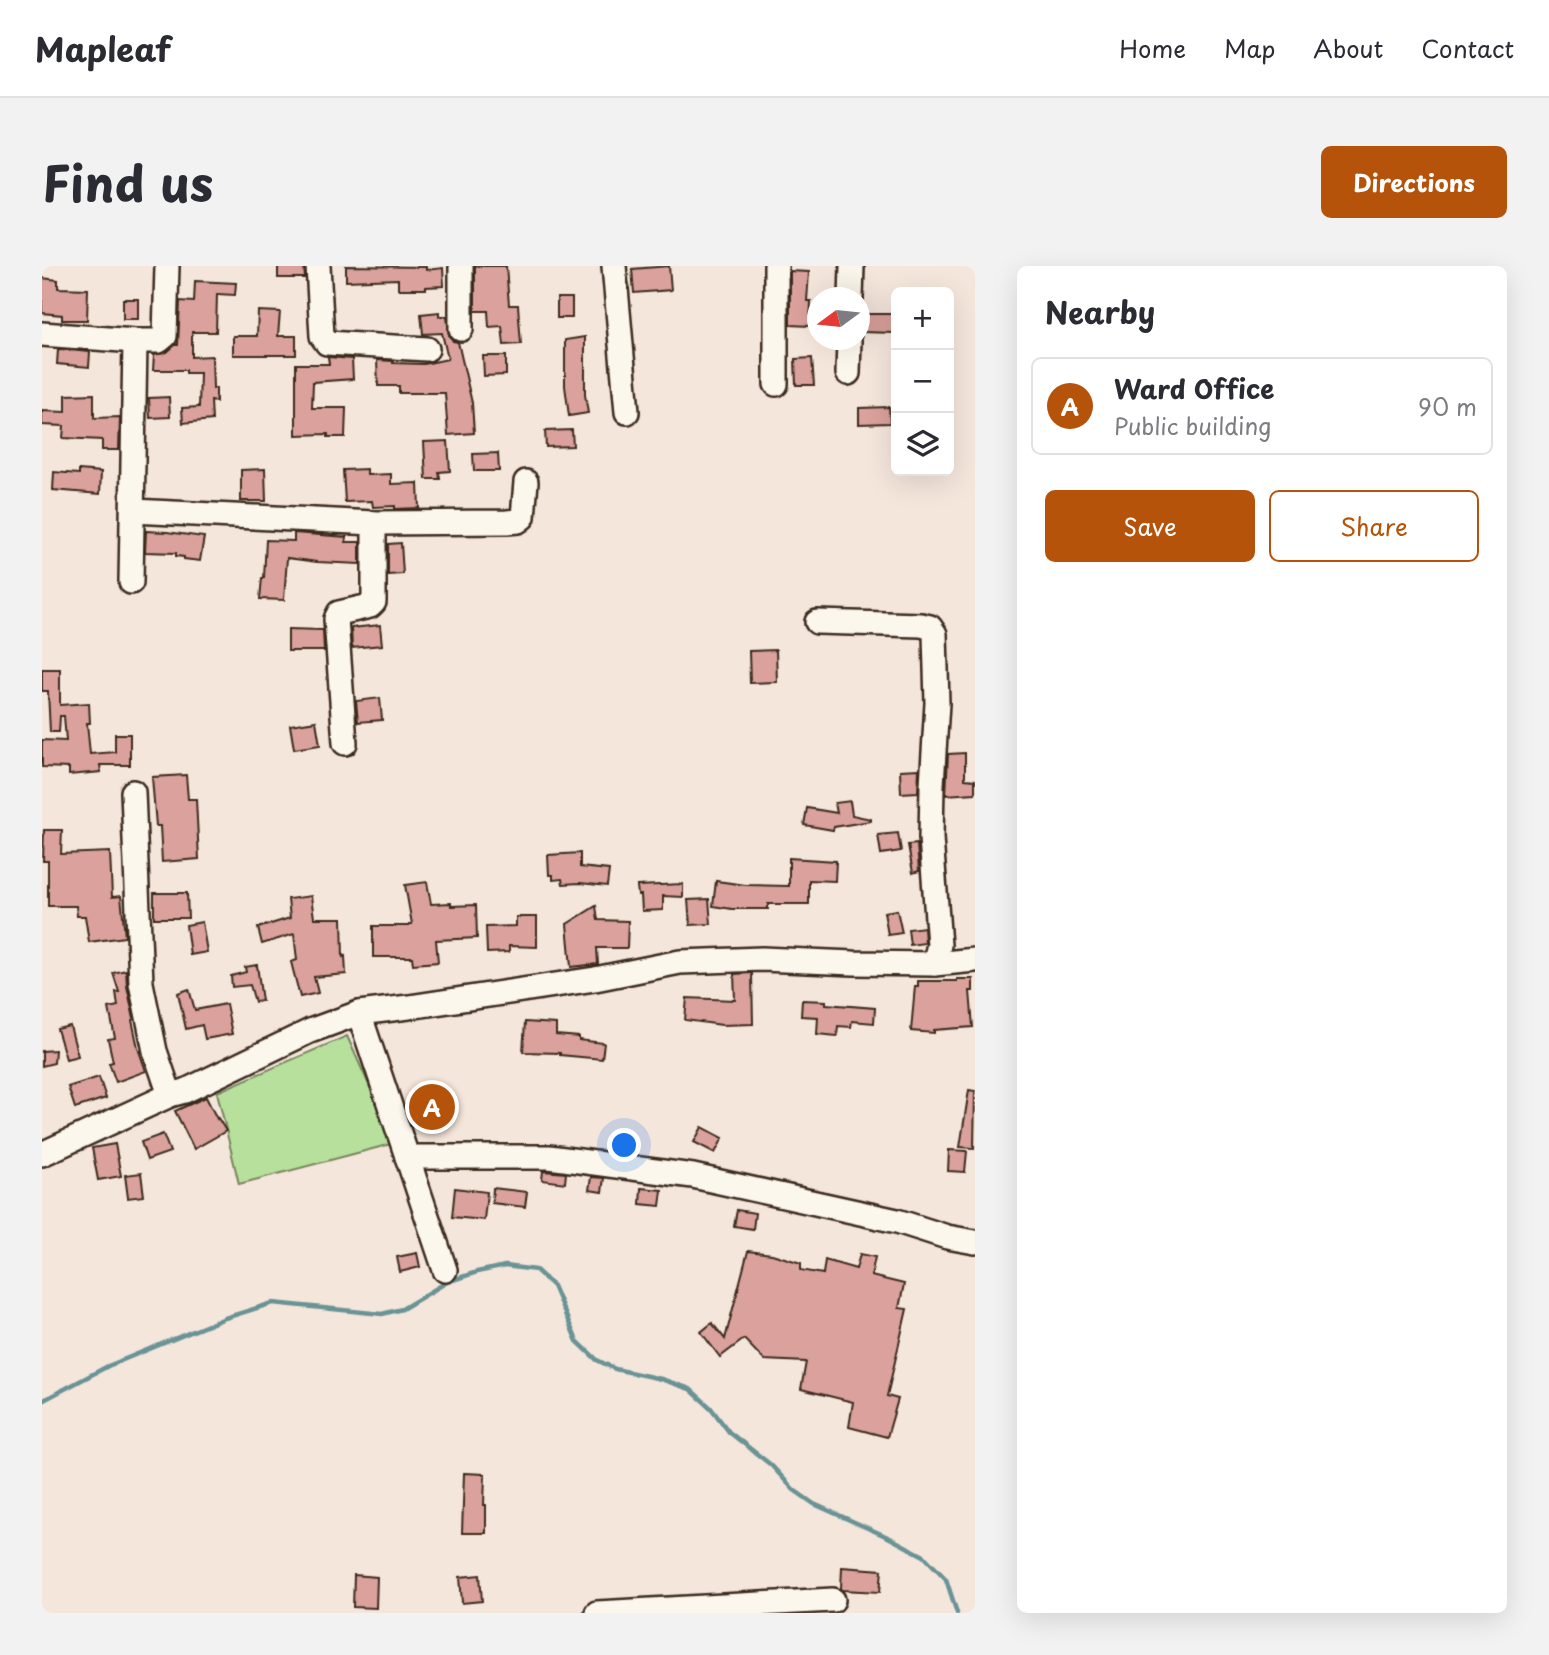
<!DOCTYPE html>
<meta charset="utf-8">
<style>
body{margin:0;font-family:"Playpen Sans",sans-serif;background:#f2f2f3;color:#2b2b33}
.controls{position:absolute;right:21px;top:21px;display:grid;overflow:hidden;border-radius:10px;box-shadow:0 7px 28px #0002}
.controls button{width:63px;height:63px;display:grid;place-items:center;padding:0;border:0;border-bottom:2px solid #e1e1e2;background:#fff;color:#2b2b33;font:35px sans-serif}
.compass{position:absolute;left:765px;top:21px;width:63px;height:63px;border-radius:50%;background:#fff;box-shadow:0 7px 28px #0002;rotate:255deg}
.you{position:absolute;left:583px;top:880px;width:24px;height:24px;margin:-18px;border:5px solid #fff;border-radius:50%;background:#1a73e8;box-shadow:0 0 0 10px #1a73e833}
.badge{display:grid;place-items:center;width:46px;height:46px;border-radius:50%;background:#b45309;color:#fff;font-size:23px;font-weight:700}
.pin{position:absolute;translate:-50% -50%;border:4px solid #fff;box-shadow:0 2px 7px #0006}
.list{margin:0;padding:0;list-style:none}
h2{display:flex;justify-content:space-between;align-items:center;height:91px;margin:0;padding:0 28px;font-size:30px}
h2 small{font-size:23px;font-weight:400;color:#7c7c81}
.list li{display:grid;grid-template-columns:46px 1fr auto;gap:21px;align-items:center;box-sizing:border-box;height:98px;margin:0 14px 14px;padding:0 14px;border:2px solid #e1e1e2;border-radius:10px}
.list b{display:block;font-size:26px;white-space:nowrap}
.list p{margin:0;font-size:23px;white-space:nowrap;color:#7c7c81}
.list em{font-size:23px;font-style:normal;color:#7c7c81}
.actions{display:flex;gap:14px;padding:21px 28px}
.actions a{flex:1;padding:16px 0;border:2px solid #b45309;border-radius:10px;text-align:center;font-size:24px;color:#b45309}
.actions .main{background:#b45309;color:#fff}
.icon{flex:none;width:38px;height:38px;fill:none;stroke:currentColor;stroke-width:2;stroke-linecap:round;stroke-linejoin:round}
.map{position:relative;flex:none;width:933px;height:1347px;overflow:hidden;border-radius:10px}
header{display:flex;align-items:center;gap:42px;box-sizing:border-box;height:98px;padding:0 35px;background:#fff;border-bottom:2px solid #e1e1e2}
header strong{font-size:33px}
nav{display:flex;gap:38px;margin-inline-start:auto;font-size:24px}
.intro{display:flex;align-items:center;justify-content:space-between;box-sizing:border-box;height:168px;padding:0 42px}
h1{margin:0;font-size:49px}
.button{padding:18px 32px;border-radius:10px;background:#b45309;color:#fff;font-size:24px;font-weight:700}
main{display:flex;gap:42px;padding:0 42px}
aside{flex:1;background:#fff;border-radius:10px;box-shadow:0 7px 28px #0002}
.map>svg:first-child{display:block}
</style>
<header>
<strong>Mapleaf</strong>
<nav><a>Home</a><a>Map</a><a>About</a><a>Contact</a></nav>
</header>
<div class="intro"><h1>Find us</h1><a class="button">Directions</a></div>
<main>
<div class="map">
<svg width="933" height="1347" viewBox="0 0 933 1347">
<rect width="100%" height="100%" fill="#f5e6dc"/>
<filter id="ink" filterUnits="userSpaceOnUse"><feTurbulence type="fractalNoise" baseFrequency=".0143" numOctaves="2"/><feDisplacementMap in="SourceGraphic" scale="14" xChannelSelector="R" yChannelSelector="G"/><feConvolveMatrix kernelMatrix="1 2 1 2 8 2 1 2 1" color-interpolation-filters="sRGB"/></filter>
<g filter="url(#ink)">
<path fill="#b6e09c" stroke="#78855d" stroke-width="2" d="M 305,770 L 353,877 L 197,918 L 175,826 Z"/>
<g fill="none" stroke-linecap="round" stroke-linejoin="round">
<path stroke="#699394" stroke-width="4.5" d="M 0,1135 L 66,1100 L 183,1052 L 231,1037 L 340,1048 L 360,1043 L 405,1016 L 435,1006 L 463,1000 L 494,1004 L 511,1020 L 535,1075 L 555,1094 L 573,1103 L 619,1113 L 648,1123 L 669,1142 L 687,1166 L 729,1199 L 752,1224 L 772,1238 L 848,1272 L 882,1290 L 904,1313 L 915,1347"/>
</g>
<g fill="#dba19c" stroke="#3b2a1e" stroke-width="2">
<path d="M 236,0 L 262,0 L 263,12 L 236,12 Z"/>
<path d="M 304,0 L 384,1 L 384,4 L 401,2 L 402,20 L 384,21 L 384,23 L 356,23 L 356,13 L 304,15 Z"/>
<path d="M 433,0 L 464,0 L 467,39 L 476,39 L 479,78 L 462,79 L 460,60 L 447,61 L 446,45 L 433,45 Z"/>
<path d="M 627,0 L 629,24 L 592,27 L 590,3 Z"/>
<path d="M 748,5 L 767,6 L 765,35 L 769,35 L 768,60 L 748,59 Z"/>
<path d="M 0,12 L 16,14 L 16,22 L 46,23 L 45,54 L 20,54 L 20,49 L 0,47 Z"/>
<path d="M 153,15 L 194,17 L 193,29 L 175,28 L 174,66 L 150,66 L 150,91 L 170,90 L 171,122 L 174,122 L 174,136 L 169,135 L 170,154 L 141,157 L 140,142 L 157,141 L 158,107 L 144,107 L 144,104 L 111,104 L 112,89 L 125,86 L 133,79 L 136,79 L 138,35 L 152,36 Z"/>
<rect x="515" y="32" width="15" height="20"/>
<rect x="81" y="33" width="15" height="20"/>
<path d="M 216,45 L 238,46 L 236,70 L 254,70 L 254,89 L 191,89 L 191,70 L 215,70 Z"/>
<path d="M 397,46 L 397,50 L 405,50 L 407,69 L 411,75 L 416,76 L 430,137 L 432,167 L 406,169 L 403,127 L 357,127 L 357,120 L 336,120 L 335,94 L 351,95 L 351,97 L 382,98 L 406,93 L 400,67 L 381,68 L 379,48 Z"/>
<path d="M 820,48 L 853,48 L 852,67 L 820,66 Z"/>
<path d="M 543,71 L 543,129 L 546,147 L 527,150 L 523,120 L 523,74 Z"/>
<path d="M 16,83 L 48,86 L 47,101 L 15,98 Z"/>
<path d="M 441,90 L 464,90 L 464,109 L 442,110 Z"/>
<path d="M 286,91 L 310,93 L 311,113 L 271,116 L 270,142 L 304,142 L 303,171 L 286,171 L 286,168 L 254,169 L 254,98 L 287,98 Z"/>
<path d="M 770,92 L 772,119 L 754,119 L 753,93 Z"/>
<path d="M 52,128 L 52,152 L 78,151 L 77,184 L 60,184 L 60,174 L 21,172 L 22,160 L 0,159 L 0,145 L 24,146 L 24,129 Z"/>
<path d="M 127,131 L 128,151 L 108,152 L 107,132 Z"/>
<path d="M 847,141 L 848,157 L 817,158 L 817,142 Z"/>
<path d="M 530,164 L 531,180 L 504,181 L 503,165 Z"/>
<path d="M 406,175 L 408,205 L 397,206 L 398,213 L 384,213 L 382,176 Z"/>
<path d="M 456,187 L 457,205 L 432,205 L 431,188 Z"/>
<path d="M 223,203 L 224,235 L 199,235 L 199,204 Z"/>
<path d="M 325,203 L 325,209 L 349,208 L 349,218 L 376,217 L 377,242 L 353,243 L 353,240 L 331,241 L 330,235 L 303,236 L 301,204 Z"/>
<path d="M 37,204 L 59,206 L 58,228 L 11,224 L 12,206 L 37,208 Z"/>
<path d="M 104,265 L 125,266 L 162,271 L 158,295 L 142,293 L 142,291 L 134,290 L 134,287 L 103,286 Z"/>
<path d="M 252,267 L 305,271 L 304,276 L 318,276 L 318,298 L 275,296 L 245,292 L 242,334 L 218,333 L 220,312 L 222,312 L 224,274 L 252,275 Z"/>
<path d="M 359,277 L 361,308 L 346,309 L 346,278 Z"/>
<path d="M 338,359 L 340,379 L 310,382 L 309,362 Z"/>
<path d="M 246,363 L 281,364 L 282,385 L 246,385 Z"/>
<path d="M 734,384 L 735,416 L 708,417 L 707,385 Z"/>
<path d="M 0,403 L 18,403 L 18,439 L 47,437 L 48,457 L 45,457 L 48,488 L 73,486 L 73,468 L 88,468 L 88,499 L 58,499 L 59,506 L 27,509 L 27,502 L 0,501 L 0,474 L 24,475 L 22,450 L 18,450 L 17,466 L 8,466 L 6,425 L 0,425 Z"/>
<path d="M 338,432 L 340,454 L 316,456 L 314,435 Z"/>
<path d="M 274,455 L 278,479 L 252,483 L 248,459 Z"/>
<path d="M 923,487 L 923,513 L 933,514 L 933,527 L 904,529 L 906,488 Z"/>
<path d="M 877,503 L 876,526 L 859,527 L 858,504 Z"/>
<path d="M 144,509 L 146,533 L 154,533 L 157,593 L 120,596 L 118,560 L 114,560 L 110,511 Z"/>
<path d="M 808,535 L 810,549 L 829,553 L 829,555 L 792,561 L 791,564 L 762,559 L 765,542 L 795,547 L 793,537 Z"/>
<path d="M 2,564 L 20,564 L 19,588 L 68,586 L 70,631 L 79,630 L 83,671 L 47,676 L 43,650 L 35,650 L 34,640 L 6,640 L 6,595 L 1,595 Z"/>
<path d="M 856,567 L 859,585 L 839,588 L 836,569 Z"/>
<path d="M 875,578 L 877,605 L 871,607 L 866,579 Z"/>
<path d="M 538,587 L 538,601 L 567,604 L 565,620 L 538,617 L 521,618 L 520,613 L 511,614 L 511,609 L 507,609 L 506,589 Z"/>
<path d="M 747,592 L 794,595 L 793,615 L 767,614 L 767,638 L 726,638 L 726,643 L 690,643 L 671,640 L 674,615 L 704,619 L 747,620 Z"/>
<path d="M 385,616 L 389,638 L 409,637 L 409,640 L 434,639 L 435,672 L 394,674 L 396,696 L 371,698 L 370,691 L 331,691 L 331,660 L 367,660 L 367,658 L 370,658 L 363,619 Z"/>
<path d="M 641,618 L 641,631 L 621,630 L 621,644 L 600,645 L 599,629 L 596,629 L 595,620 Z"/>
<path d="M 112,627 L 145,627 L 146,652 L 112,652 Z"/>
<path d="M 269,630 L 272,652 L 300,652 L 301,691 L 303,690 L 304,708 L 272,711 L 276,727 L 258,731 L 249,696 L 255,694 L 252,668 L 220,678 L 216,662 L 248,652 L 246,633 Z"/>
<path d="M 667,633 L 669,658 L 648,659 L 646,634 Z"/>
<path d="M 554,640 L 556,654 L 586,655 L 585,682 L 555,682 L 556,698 L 529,701 L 525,658 Z"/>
<path d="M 855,644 L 860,667 L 846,669 L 842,646 Z"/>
<path d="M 474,651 L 495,651 L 495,681 L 467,680 L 467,686 L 445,687 L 444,661 L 474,660 Z"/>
<path d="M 160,656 L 165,686 L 148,689 L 144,659 Z"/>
<path d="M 882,661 L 883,677 L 868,679 L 866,663 Z"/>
<path d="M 215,699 L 220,735 L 213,736 L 208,719 L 190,721 L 189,710 L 204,706 L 203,701 Z"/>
<path d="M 84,704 L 85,720 L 92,753 L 90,754 L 96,782 L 104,805 L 74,816 L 67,797 L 71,796 L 66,773 L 73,772 L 67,742 L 76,740 L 74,726 L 77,726 L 71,707 Z"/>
<path d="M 710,707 L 711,758 L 680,759 L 643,754 L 645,732 L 693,734 L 692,708 Z"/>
<path d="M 915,713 L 931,713 L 931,725 L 928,725 L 931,761 L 892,764 L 892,767 L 869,765 L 873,720 L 876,720 L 876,715 L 915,715 Z"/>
<path d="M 147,723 L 153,744 L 184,738 L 190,768 L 163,773 L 160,759 L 144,763 L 136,727 Z"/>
<path d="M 760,734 L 784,735 L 784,738 L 833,742 L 832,757 L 810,755 L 809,761 L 796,760 L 795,770 L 775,768 L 776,751 L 759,750 Z"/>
<path d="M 483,756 L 514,758 L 514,769 L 537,771 L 537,774 L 562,777 L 560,793 L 518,789 L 518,787 L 481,786 Z"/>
<path d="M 28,760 L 36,790 L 24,793 L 15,763 Z"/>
<path d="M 13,784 L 12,797 L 0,800 L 0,785 Z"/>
<path d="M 57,811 L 64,832 L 33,842 L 26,821 Z"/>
<path d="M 927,824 L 933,825 L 932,882 L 918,881 Z"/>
<path d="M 164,831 L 175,853 L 176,852 L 184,865 L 152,883 L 133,845 Z"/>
<path d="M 660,861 L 681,872 L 673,887 L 652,876 Z"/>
<path d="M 121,868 L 128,886 L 105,894 L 99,876 Z"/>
<path d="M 73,878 L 79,910 L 56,914 L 50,882 Z"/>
<path d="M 907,884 L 925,885 L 923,906 L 906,905 Z"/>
<path d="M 501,905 L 524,907 L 523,917 L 500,914 Z"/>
<path d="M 99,907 L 102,930 L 86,932 L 83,909 Z"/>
<path d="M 549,911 L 562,912 L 560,926 L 547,924 Z"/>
<path d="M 413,922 L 445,926 L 442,954 L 410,951 Z"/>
<path d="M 451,922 L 485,926 L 483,941 L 450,937 Z"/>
<path d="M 599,922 L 620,924 L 618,940 L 598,938 Z"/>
<path d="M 695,944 L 713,947 L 711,963 L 692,960 Z"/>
<path d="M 706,985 L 730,988 L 759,997 L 759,1004 L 781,1008 L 783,994 L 814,1003 L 818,988 L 833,991 L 829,1010 L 862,1018 L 857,1042 L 865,1043 L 845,1130 L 856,1133 L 845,1171 L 807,1161 L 811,1136 L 759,1123 L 764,1096 L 722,1094 L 702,1073 L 678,1091 L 659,1066 L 670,1057 L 683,1073 Z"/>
<path d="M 375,987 L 378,1001 L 358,1006 L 355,991 Z"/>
<path d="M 422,1207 L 443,1208 L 442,1239 L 444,1239 L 444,1267 L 420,1267 Z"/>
<path d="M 800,1301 L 840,1304 L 838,1326 L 800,1324 L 799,1322 Z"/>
<path d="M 312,1309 L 335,1311 L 334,1342 L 311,1341 Z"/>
<path d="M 438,1309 L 440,1335 L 420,1337 L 418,1311 Z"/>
</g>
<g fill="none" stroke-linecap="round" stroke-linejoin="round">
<g stroke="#3b2a1e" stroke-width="28">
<g id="minor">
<path d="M 276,0 L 280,70 L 285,77 L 385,83"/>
<path d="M 419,0 L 419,63"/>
<path d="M 572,0 L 585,146"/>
<path d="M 734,0 L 734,118"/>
<path d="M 809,32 L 810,0"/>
<path d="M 0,68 L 93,75 L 89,316"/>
<path d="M 93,75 L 117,75 L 123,70 L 125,0"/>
<path d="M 806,107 L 807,74"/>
<path d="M 91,245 L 332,257 L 465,256 L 476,255 L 481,251 L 484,216"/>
<path d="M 775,356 L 879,359 L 888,361 L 893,368 L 895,437 L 890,519 L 889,572 L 897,679 L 892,698"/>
<path d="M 303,477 L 294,353 L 297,347 L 328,340 L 332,336 L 332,257"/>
<path d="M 91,526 L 99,717 L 113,785 L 128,829"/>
<path d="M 317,747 L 403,1004"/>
<path d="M 0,888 L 128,829 L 143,825 L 268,765 L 317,747 L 367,741 L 553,713 L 638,696 L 720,693 L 811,697 L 892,698 L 933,694"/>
<path d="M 365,891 L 507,891 L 651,910 L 855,955 L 905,971 L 933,976"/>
<path d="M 555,1347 L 791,1334"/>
</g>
</g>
<use href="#minor" stroke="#fbf7ec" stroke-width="23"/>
</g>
</g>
</svg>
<div class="controls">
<button>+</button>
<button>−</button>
<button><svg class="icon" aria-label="layers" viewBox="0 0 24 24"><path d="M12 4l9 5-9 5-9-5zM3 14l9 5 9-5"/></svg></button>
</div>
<svg class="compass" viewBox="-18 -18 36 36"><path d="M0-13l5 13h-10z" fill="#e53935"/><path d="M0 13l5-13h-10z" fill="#7c7c81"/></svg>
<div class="you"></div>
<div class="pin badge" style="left:390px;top:841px">A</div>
</div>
<aside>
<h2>Nearby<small></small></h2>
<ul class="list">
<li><span class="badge">A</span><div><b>Ward Office</b><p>Public building</p></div><em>90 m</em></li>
</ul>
<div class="actions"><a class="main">Save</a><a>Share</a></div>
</aside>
</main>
